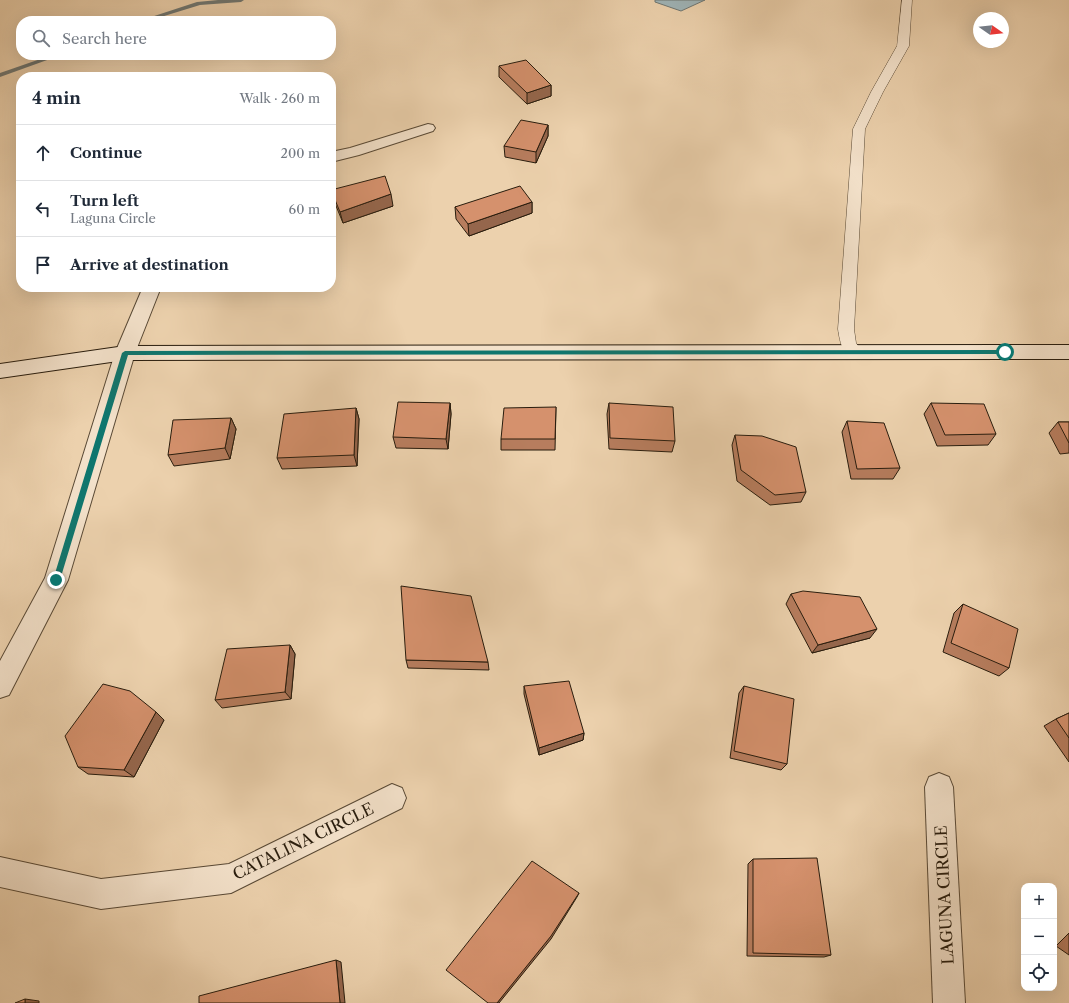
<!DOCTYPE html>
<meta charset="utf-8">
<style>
body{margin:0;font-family:"Libre Caslon Text",serif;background:#f6f6f7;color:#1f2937}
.controls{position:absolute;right:12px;bottom:12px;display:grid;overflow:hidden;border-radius:8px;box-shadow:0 4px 16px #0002}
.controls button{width:36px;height:36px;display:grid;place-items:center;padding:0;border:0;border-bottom:1px solid #e0e1e3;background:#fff;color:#1f2937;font:20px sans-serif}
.compass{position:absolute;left:973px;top:12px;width:36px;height:36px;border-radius:50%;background:#fff;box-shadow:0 4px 16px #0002;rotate:104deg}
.stop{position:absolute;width:12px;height:12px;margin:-9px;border:3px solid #0f766e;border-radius:50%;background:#fff}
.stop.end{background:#0f766e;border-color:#fff;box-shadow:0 1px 4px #0008}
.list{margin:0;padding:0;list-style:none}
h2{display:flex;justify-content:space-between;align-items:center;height:52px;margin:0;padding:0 16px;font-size:17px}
h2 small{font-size:13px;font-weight:400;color:#747a83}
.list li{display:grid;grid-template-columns:26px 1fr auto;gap:12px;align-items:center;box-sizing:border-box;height:56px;padding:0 16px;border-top:1px solid #e0e1e3}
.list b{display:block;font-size:15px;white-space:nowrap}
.list p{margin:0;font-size:13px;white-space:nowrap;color:#747a83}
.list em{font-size:13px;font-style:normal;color:#747a83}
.icon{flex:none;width:22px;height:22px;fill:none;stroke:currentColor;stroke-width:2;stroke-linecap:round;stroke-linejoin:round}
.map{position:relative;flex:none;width:1069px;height:1003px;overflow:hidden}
.search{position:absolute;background:#fff;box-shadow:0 4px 16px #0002;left:16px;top:16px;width:320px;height:44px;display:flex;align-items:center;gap:10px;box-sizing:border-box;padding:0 14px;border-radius:16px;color:#747a83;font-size:15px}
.panel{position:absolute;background:#fff;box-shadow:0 4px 16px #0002;left:16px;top:72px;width:320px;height:220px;border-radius:16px}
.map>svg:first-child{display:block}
</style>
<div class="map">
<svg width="1069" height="1003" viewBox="0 0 1069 1003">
<rect width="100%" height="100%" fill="#ecd1ad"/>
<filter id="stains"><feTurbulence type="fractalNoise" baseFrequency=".005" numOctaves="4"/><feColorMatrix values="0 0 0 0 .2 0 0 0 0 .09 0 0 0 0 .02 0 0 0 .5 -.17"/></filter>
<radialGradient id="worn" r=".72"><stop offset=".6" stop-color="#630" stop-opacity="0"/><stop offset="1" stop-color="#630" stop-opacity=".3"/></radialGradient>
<path fill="#9fb4b7" stroke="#6f7773" d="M 655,0 L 705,0 L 681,11 L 655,2 Z"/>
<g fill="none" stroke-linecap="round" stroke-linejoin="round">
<g fill="#6f7773" fill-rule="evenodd">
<path d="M 218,0 L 244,0 L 241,2 L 200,5 L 148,21 L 139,21 L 197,2 Z"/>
<path d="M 52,55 L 61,55 L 0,77 L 0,73 Z"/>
</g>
<g stroke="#594935" stroke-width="1">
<path id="service" d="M 902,0 L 912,0 L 909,46 L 883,92 L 865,129 L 854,329 L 856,343 L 863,353 L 861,357 C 843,362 840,342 838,329 L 853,129 L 871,92 L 897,46 Z"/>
</g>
<g stroke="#594935" stroke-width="2">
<g id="minor">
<path d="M 428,124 L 433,125 L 435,128 L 433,131 L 359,155 L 331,162 L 331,152 L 350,148 Z"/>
<path d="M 143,287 L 161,287 L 135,353 L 68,580 L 9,695 L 0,698 L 0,661 L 45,578 L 115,353 Z"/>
<path d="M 939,773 L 949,777 L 953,787 L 965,1003 L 933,1003 L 925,787 L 929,777 Z"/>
<path d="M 392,784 L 402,788 L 406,798 L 402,808 L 231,893 L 101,909 L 0,887 L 0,857 L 101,879 L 229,864 Z"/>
</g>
</g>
<g stroke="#281c0d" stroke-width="2">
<path id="secondary" d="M 1069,345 L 1069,359 L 125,360 L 0,378 L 0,364 L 125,346 Z"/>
</g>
<use href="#service" fill="#f3e1ca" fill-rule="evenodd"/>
<use href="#minor" fill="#f3e1ca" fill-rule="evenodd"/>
<use href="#secondary" fill="#f3e1ca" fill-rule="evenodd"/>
</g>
<g fill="#b77d5e" stroke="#281c0d">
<path d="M 499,66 L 551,85 L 551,96 L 527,104 L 499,77 Z"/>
<path d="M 548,125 L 548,136 L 536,163 L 505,157 L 504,146 Z"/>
<path d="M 331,190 L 393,206 L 343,223 L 334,201 Z"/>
<path d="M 532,202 L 532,213 L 469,236 L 456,219 L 455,207 Z"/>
<path d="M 450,403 L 451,414 L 448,449 L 396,448 L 393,437 Z"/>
<path d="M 609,403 L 675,441 L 672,452 L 609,449 L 607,414 Z"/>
<path d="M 931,403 L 996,434 L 988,445 L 937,446 L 924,414 Z"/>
<path d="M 556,407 L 555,450 L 501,450 L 501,439 Z"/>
<path d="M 356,408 L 359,419 L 357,466 L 282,469 L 277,458 Z"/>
<path d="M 231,418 L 236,429 L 230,459 L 174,466 L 168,455 Z"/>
<path d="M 847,421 L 900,468 L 893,479 L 851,479 L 842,432 Z"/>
<path d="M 1058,422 L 1069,422 L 1069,453 L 1060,454 L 1049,433 Z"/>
<path d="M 735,435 L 806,492 L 801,502 L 770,505 L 737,481 L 732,445 Z"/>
<path d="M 791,594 L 870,638 L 812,653 L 786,604 Z"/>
<path d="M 963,604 L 1009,668 L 999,676 L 943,652 L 954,613 Z"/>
<path d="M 290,645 L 295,654 L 291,699 L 222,708 L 215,700 Z"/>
<path d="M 406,660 L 488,662 L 489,670 L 408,668 Z"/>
<path d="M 524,686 L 584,733 L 583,740 L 539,755 L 524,694 Z"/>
<path d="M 744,686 L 787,764 L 781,770 L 730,758 L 739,693 Z"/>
<path d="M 156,712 L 164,720 L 134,777 L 88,774 L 78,767 Z"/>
<path d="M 1069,713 L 1069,762 L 1044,726 L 1056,719 Z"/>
<path d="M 753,859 L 831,955 L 824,957 L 747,956 L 748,864 Z"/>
<path d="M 1069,933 L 1069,955 L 1056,946 Z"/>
</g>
<g fill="#95664c" stroke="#281c0d">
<path d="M 551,85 L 551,96 L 527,104 L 527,93 Z"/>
<path d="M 548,125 L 548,136 L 536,163 L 536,152 Z"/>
<path d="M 391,194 L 393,206 L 343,223 L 340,212 Z"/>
<path d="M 532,202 L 532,213 L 469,236 L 468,224 Z"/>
<path d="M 450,403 L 451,414 L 448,449 L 446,439 Z"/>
<path d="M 356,408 L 359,419 L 357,466 L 354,455 Z"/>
<path d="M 231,418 L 236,429 L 230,459 L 225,448 Z"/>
<path d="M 877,629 L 870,638 L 812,653 L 818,645 Z"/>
<path d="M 290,645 L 295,654 L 291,699 L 285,692 Z"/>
<path d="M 156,712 L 164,720 L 134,777 L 124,770 Z"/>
<path d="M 584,733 L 583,740 L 539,755 L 539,748 Z"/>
<path d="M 579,893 L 577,897 L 551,939 L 499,1003 L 497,1003 Z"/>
<path d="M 336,960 L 341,962 L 345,1003 L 340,1003 Z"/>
<path d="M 25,999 L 39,1001 L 39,1003 L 25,1003 Z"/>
</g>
<g fill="#d5916d" stroke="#281c0d">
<path d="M 526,60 L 551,85 L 527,93 L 499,66 Z"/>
<path d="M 521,120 L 548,125 L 536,152 L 504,146 Z"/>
<path d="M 385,176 L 391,194 L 340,212 L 331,190 Z"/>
<path d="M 520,186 L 532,202 L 468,224 L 455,207 Z"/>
<path d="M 398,402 L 450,403 L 446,439 L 393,437 Z"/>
<path d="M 609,403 L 673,407 L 675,441 L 610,438 Z"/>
<path d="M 931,403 L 984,404 L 996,434 L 945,435 Z"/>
<path d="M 556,407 L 555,439 L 501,439 L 504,408 Z"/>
<path d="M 356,408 L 354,455 L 277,458 L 284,414 Z"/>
<path d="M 231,418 L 225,448 L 168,455 L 173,420 Z"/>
<path d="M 847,421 L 884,423 L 900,468 L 857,469 Z"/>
<path d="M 1058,422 L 1069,422 L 1069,443 Z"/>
<path d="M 735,435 L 762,436 L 796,447 L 806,492 L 775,495 L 741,470 Z"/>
<path d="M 401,586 L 471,596 L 488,662 L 406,660 Z"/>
<path d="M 803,591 L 860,597 L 877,629 L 818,645 L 791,594 Z"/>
<path d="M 963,604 L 1018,629 L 1009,668 L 951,643 Z"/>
<path d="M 290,645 L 285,692 L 215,700 L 227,649 Z"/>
<path d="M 569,681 L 584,733 L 539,748 L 524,686 Z"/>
<path d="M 103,684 L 130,691 L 156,712 L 124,770 L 78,767 L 65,736 Z"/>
<path d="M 744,686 L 794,699 L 787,764 L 734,751 Z"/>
<path d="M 1069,713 L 1069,738 L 1056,719 Z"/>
<path d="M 817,858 L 831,955 L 753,953 L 753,859 Z"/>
<path d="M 532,861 L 579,893 L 551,936 L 497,1003 L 488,1003 L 446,970 Z"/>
<path d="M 336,960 L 340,1003 L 199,1003 L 199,996 Z"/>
<path d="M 25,999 L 25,1003 L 15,1003 Z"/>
</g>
<path fill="#0f766e" d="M 1005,350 L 1008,352 L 1005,354 L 128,355 L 60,580 L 56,583 L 53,580 L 122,353 L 125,351 Z"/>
<g text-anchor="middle" stroke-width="3" stroke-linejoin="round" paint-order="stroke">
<g font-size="16" fill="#281c0d" stroke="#f3e1ca">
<text transform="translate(303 841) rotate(-26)" y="6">CATALINA CIRCLE</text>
<text transform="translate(944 895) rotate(-93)" y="6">LAGUNA CIRCLE</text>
</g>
</g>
<rect width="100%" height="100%" filter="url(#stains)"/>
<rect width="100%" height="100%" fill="url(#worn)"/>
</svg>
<div class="controls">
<button>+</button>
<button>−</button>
<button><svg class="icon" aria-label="locate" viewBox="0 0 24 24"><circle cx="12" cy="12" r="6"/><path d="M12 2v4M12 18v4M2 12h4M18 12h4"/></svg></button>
</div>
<svg class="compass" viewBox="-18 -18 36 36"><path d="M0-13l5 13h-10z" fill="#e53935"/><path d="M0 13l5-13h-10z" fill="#747a83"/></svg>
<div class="stop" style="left:1005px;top:352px"></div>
<div class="stop end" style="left:56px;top:580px"></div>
<div class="search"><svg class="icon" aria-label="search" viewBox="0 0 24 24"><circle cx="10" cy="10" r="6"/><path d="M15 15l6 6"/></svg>Search here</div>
<section class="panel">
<h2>4 min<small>Walk · 260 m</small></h2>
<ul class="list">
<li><svg class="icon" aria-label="ahead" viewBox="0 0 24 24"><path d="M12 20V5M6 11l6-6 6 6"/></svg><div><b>Continue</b></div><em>200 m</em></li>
<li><svg class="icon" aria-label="left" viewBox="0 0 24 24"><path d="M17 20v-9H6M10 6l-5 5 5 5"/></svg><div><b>Turn left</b><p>Laguna Circle</p></div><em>60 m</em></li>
<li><svg class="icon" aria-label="arrive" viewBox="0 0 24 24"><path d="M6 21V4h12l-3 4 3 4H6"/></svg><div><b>Arrive at destination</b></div></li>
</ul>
</section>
</div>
